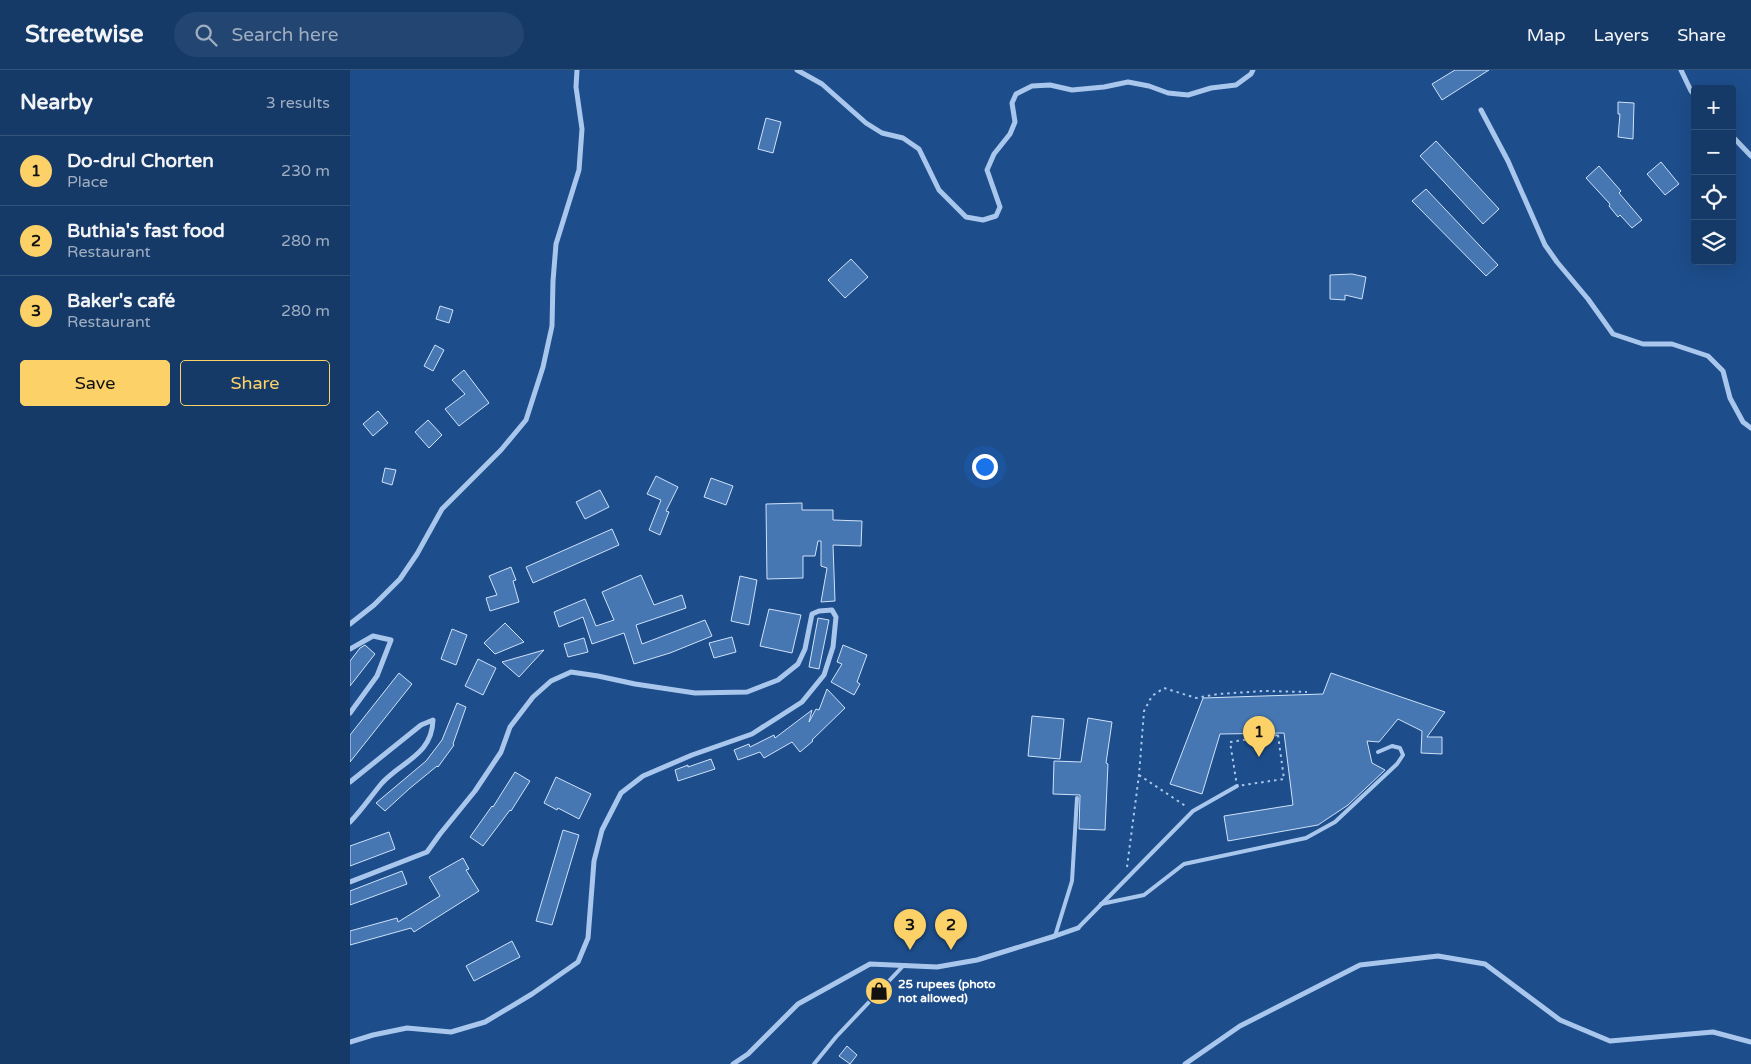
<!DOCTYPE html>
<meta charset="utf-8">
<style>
body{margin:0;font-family:"Varela Round",sans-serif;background:#234571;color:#f1f3f6}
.controls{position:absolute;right:15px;top:15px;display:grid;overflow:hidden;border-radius:5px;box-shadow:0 5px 20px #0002}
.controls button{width:45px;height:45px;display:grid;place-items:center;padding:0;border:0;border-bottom:1px solid #35547c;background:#163a68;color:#f1f3f6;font:25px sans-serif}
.you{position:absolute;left:634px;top:396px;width:18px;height:18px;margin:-12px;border:4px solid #fff;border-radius:50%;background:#1a73e8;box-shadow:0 0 0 8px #1a73e833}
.badge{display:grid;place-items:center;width:32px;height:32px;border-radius:50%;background:#fbd168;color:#111;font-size:16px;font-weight:700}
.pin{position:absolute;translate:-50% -41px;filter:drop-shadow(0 1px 2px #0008)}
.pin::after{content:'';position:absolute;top:26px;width:18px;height:15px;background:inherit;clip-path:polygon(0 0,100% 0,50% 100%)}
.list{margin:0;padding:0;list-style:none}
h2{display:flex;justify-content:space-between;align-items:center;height:65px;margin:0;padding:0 20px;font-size:21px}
h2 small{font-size:16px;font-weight:400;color:#9eadc0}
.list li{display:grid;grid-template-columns:32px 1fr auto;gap:15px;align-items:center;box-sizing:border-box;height:70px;padding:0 20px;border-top:1px solid #35547c}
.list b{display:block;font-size:19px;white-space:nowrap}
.list p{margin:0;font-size:16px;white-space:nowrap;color:#9eadc0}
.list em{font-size:16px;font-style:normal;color:#9eadc0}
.actions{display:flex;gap:10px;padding:15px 20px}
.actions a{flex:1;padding:11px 0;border:1px solid #fbd168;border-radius:5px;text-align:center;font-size:18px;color:#fbd168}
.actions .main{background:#fbd168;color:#111}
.icon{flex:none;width:28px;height:28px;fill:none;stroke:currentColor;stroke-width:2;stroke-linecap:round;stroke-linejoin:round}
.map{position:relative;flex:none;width:1401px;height:994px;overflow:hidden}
header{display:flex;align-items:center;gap:30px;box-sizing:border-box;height:70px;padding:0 25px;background:#163a68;border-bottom:1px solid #35547c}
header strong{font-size:24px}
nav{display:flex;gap:28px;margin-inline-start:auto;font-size:18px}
.search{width:350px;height:45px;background:#234571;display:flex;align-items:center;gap:12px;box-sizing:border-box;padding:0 18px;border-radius:28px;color:#9eadc0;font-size:19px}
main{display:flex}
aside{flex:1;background:#163a68}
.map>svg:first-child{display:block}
</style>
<header>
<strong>Streetwise</strong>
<div class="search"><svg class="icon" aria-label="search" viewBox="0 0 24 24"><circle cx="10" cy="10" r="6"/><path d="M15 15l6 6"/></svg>Search here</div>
<nav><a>Map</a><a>Layers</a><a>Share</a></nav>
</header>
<main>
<aside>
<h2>Nearby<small>3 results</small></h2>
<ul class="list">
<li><span class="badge">1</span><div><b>Do-drul Chorten</b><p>Place</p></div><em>230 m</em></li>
<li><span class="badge">2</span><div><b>Buthia's fast food</b><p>Restaurant</p></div><em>280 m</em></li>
<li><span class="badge">3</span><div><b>Baker's café</b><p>Restaurant</p></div><em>280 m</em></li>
</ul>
<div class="actions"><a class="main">Save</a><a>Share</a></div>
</aside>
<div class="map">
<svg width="1401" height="994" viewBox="0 0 1401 994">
<rect width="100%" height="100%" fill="#1d4d8b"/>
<g fill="#4677b3" stroke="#cfe2f9">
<path d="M 1105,0 L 1139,0 L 1092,30 L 1082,14 Z"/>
<path d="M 1268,32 L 1284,33 L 1283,69 L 1268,67 L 1270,44 L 1268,44 Z"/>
<path d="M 416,48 L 431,52 L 423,83 L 408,79 Z"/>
<path d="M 1086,71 L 1149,139 L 1133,154 L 1070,86 Z"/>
<path d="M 1311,92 L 1329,114 L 1315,125 L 1297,104 Z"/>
<path d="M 1249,96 L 1271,121 L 1269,123 L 1292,150 L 1282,158 L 1270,145 L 1268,147 L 1259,136 L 1260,134 L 1236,108 Z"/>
<path d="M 1076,119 L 1148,195 L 1136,206 L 1062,131 Z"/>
<path d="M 501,189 L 518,207 L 495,228 L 478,210 Z"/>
<path d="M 1002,204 L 1016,207 L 1012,229 L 995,225 L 995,230 L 980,229 L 980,205 Z"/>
<path d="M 90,236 L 103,240 L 99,253 L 86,249 Z"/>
<path d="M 85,275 L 94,280 L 83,301 L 74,296 Z"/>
<path d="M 114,300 L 139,333 L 109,356 L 95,339 L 115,324 L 102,310 Z"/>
<path d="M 28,341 L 38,353 L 23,366 L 13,354 Z"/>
<path d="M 78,350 L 92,365 L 79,378 L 65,362 Z"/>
<path d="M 35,398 L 46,400 L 42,415 L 32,412 Z"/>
<path d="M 306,406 L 328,417 L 316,441 L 319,442 L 310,465 L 299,460 L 311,430 L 297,424 Z"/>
<path d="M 361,408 L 383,416 L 376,435 L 354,427 Z"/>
<path d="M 250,420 L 259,437 L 235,449 L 226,432 Z"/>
<path d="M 452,433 L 452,440 L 483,440 L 483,450 L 512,451 L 511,476 L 483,475 L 485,531 L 471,532 L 477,498 L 471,496 L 471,471 L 468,471 L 465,486 L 453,486 L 453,508 L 417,509 L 416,434 Z"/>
<path d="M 262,459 L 269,475 L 183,513 L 176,497 Z"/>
<path d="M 161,497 L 166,510 L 163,511 L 169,532 L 140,541 L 136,528 L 147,525 L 139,506 Z"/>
<path d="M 291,505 L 304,535 L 332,525 L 336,538 L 286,555 L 292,574 L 355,550 L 362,566 L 320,583 L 284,594 L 274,563 L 242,574 L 233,547 L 209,557 L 204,542 L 235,529 L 246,556 L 264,550 L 252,522 Z"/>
<path d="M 390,506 L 407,510 L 399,555 L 381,551 Z"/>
<path d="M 419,539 L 451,545 L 442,583 L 410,576 Z"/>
<path d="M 468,548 L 479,550 L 469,599 L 459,597 Z"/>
<path d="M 155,553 L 174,572 L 145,584 L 134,573 Z"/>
<path d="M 102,559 L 117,565 L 106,595 L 91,589 Z"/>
<path d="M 382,567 L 386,582 L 364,588 L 359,573 Z"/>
<path d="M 234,568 L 238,582 L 218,587 L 214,574 Z"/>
<path d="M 15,575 L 25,584 L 0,616 L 0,591 L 10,578 Z"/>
<path d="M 493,575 L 517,585 L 507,612 L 510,614 L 504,625 L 481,612 L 492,594 L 487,592 Z"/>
<path d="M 194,580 L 169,607 L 152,592 Z"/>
<path d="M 128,589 L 146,598 L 133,625 L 115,616 Z"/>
<path d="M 49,603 L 62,614 L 0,692 L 0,665 Z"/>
<path d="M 981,603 L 1095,642 L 1077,667 L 1092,667 L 1092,684 L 1071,683 L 1072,661 L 1048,649 L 1029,672 L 1017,671 L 1022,693 L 1035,700 L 998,735 L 968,755 L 878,771 L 874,746 L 943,735 L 934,663 L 870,664 L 852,724 L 820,714 L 853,628 L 973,624 Z"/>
<path d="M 477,619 L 495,638 L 462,670 L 463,671 L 450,682 L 442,672 L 414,688 L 410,682 L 388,690 L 384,680 L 399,674 L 400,677 L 424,665 L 425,668 L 462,640 L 459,652 L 466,639 L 469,640 Z"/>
<path d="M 107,633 L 116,637 L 103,674 L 104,675 L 88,697 L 87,696 L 59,719 L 35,741 L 26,733 L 76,691 L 92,670 Z"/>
<path d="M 682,646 L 714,649 L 710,689 L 678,686 Z"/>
<path d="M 738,648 L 762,652 L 756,693 L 758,694 L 755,760 L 729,759 L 730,725 L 703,724 L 704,691 L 731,692 Z"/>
<path d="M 361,689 L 365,699 L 328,711 L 325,700 L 338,695 L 338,697 Z"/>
<path d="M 165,702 L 180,711 L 161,741 L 160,740 L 133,776 L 120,767 L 142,736 L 143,737 Z"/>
<path d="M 206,707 L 241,724 L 229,749 L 208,738 L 207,740 L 194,733 Z"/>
<path d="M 213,760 L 229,765 L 202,855 L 186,851 Z"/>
<path d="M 39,762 L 45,779 L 0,796 L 0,776 Z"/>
<path d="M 113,788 L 119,799 L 116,800 L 129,821 L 64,862 L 61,858 L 0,875 L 0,861 L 47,848 L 48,852 L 90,826 L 79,807 Z"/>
<path d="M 52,801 L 57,814 L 0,835 L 0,821 Z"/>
<path d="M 162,871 L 170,887 L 124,911 L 116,896 Z"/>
<path d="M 497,976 L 507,985 L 500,994 L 489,986 Z"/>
</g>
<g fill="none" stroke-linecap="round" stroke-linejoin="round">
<g stroke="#a9c7ec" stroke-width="2" stroke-dasharray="2.5 4" stroke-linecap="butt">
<path d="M 928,665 L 934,709 L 887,716 L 880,672 Z"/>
<path d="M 789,705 L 837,737"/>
<path d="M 777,797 L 789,705 L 794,641 L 802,626 L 814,618 L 846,628 L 868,624 L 914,621 L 957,622"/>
</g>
<g stroke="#a9c7ec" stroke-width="4">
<path d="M 751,834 L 794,825 L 834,794 L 956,768 L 985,752 L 1047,694 L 1053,685 L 1050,678 L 1042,676 L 1028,682"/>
<path d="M 728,858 L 843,741 L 887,716"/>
<path d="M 705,866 L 722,811 L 727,728"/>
<path d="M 464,994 L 486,967 L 554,895"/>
</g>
<g stroke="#a9c7ec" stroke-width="5">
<path d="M 447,0 L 472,14 L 516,53 L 532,63 L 553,68 L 569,79 L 589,120 L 616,147 L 633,150 L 646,146 L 650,137 L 637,100 L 644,84 L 660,64 L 665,52 L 662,33 L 666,24 L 682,16 L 700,15 L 722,20 L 754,17 L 778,12 L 799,16 L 818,23 L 838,25 L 861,18 L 886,15 L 901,4 L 903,0"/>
<path d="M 1331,0 L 1341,21 L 1345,25"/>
<path d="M 1131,40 L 1158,91 L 1195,175 L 1207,192 L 1238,229 L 1263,264 L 1293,274 L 1322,274 L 1358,286 L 1373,301 L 1380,328 L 1393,352 L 1401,358"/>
<path d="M 1382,66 L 1401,86"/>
<path d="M 0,554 L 24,535 L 50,509 L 67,484 L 92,439 L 151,380 L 176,350 L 193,297 L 202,256 L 203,211 L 206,174 L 229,100 L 232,59 L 226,17 L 227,0"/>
<path d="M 0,579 L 23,566 L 41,570 L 27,606 L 0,643"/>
<path d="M 0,712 L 71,655 L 83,650 C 82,685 52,691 32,713 C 21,726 12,740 0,752"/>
<path d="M 0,812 L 77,782 L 90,764 L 125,721 L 151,682 L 160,657 L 183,627 L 201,611 L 221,602 L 248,606 L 285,614 L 345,623 L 397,622 L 428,610 L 448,594 L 455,579 L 462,544 L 469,541 L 482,540 L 486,547 L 483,577 L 474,605 L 452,632 L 402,664 L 342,685 L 293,706 L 271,723 L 252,760 L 244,791 L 238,868 L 228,892 L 182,924 L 135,952 L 101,962 L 57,958 L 23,965 L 0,972"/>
<path d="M 383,994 L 398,984 L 448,934 L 520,894 L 587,897 L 627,890 L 705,866 L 728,858"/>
<path d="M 835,994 L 890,956 L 1010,895 L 1088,886 L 1135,894 L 1210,950 L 1260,971 L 1363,962 L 1401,972"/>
</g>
</g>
<defs>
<g id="shop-disc" transform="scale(1.4375)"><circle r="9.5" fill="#fbd168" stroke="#1d4d8b"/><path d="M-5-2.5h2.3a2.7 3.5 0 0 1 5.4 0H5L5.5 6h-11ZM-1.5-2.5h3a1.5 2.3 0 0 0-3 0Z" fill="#111"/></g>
</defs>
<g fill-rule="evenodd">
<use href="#shop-disc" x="529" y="921"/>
</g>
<g text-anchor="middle" stroke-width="4.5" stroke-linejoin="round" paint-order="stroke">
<g font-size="12" font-weight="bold" fill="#fff" stroke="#1d4d8b" text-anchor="start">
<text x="548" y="918">25 rupees (photo<tspan x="548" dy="14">not allowed)</tspan></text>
</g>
</g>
</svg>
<div class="controls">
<button>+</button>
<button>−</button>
<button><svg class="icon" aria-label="locate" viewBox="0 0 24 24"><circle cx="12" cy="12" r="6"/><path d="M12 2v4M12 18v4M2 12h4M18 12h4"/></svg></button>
<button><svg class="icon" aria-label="layers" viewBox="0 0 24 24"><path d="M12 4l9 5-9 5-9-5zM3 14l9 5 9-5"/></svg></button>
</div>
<div class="you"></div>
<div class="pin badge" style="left:909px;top:687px">1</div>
<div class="pin badge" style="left:601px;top:880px">2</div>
<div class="pin badge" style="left:560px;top:880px">3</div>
</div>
</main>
